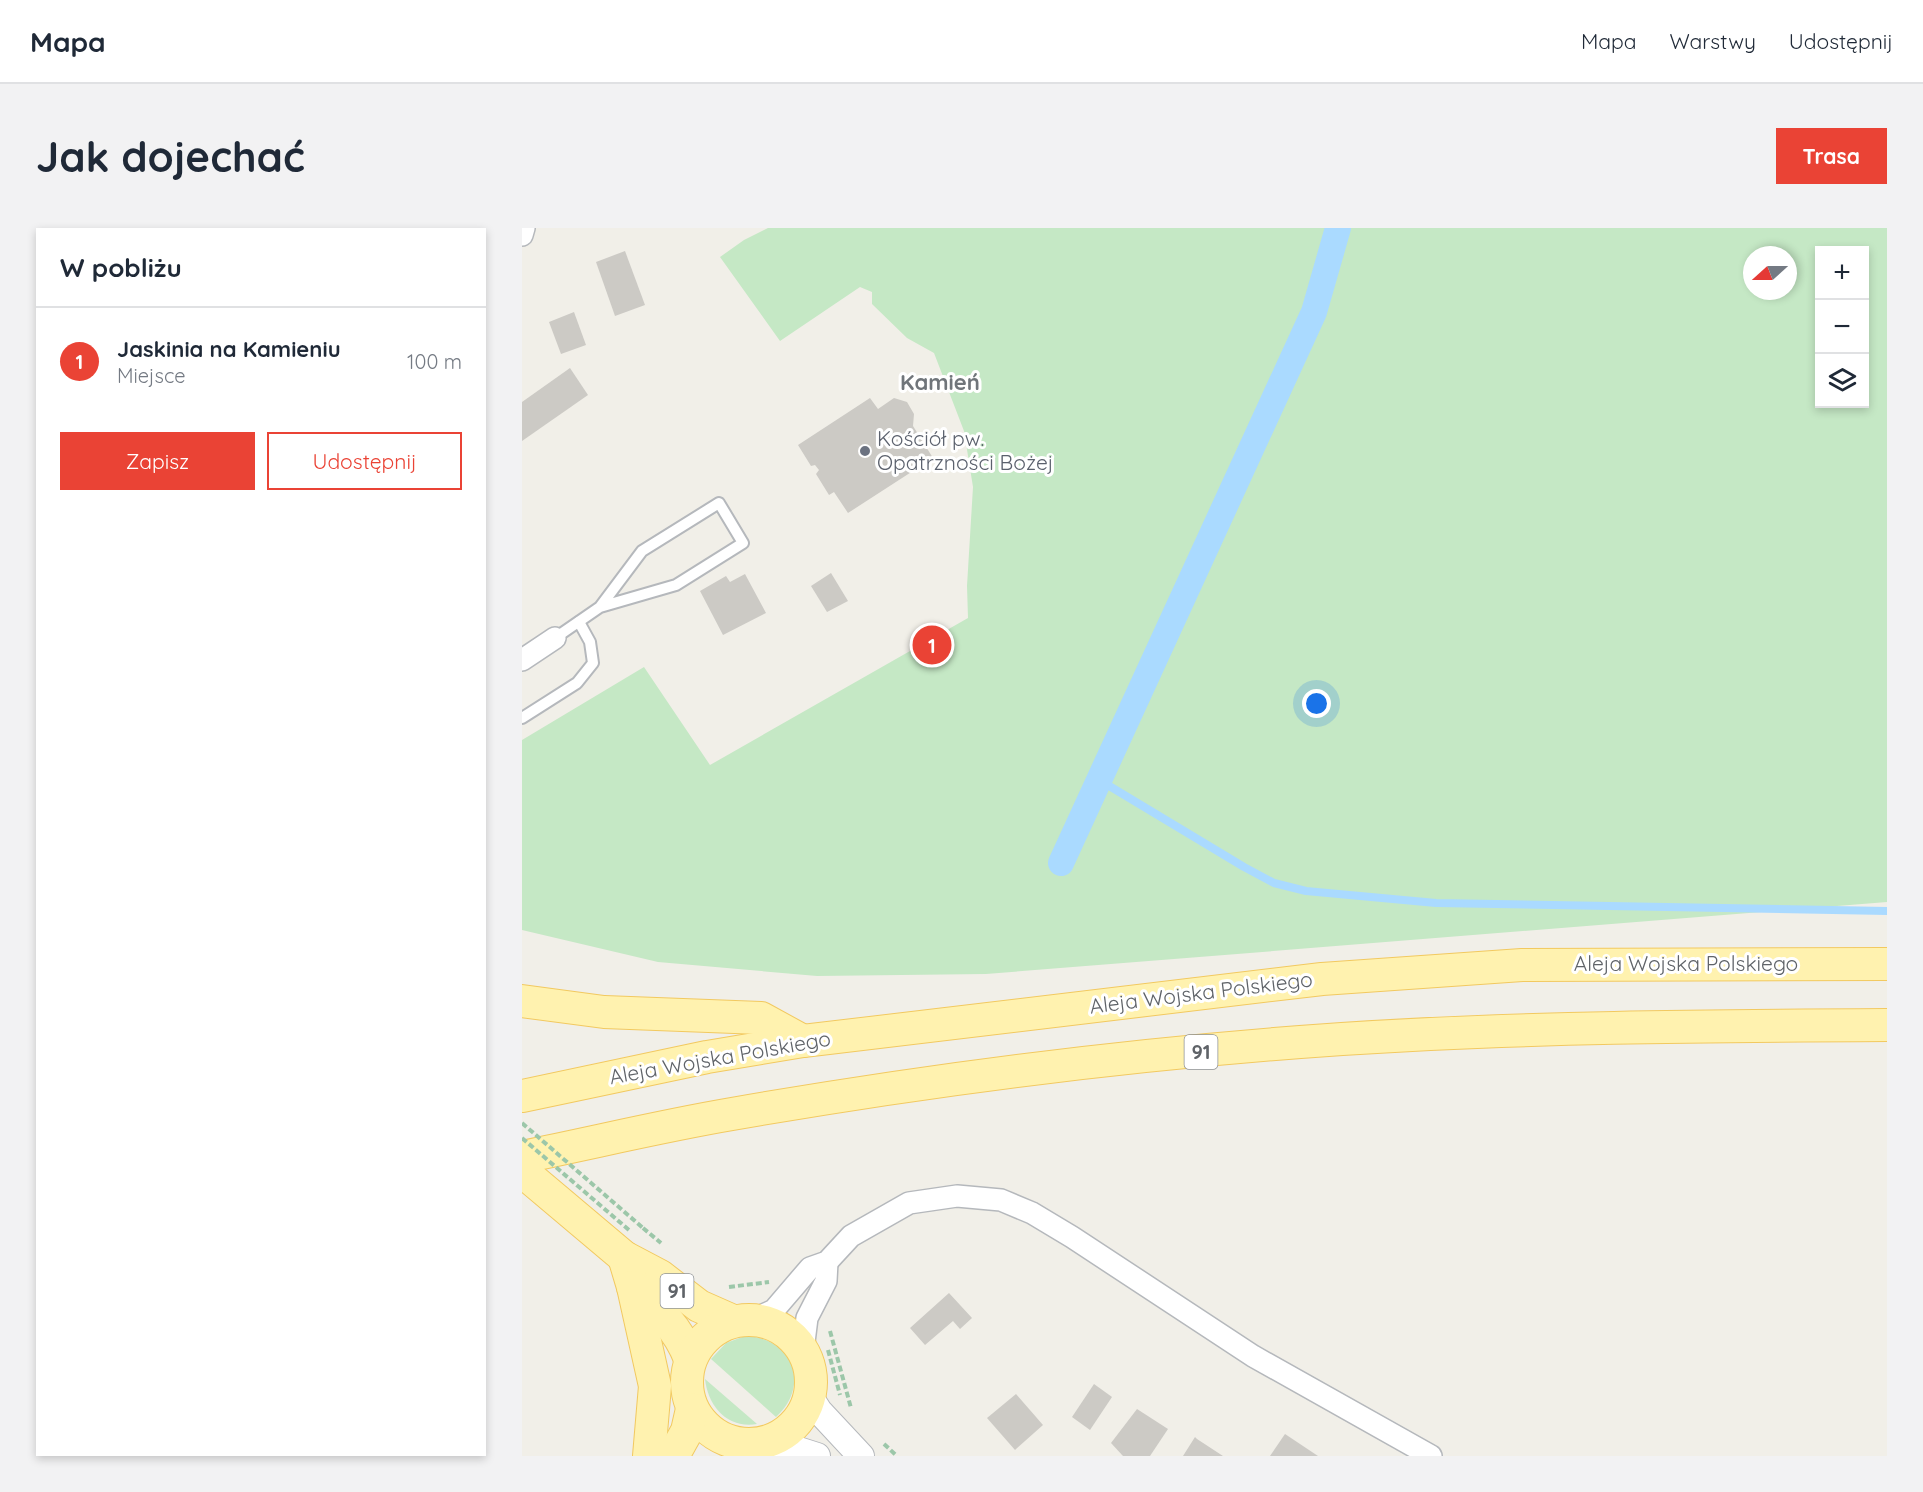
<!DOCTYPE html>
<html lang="pl">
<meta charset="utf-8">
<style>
body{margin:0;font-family:Quicksand,sans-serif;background:#f2f2f3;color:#1f2937}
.controls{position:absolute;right:18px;top:18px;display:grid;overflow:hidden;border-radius:0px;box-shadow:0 3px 9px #0003}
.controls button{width:54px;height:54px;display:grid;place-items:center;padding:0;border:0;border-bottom:2px solid #e0e1e3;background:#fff;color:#1f2937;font:30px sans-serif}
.compass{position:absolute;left:1221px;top:18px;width:54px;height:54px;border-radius:50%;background:#fff;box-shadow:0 3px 9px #0003;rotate:249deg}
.you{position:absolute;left:795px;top:476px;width:21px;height:21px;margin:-15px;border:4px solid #fff;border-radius:50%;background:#1a73e8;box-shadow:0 0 0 9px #1a73e833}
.badge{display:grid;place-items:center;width:39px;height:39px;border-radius:50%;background:#ea4335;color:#fff;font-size:20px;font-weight:700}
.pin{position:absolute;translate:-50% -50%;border:3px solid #fff;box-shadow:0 2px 6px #0006}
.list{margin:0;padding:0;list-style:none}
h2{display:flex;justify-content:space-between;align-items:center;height:78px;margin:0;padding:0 24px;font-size:26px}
h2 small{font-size:20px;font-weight:400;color:#747a83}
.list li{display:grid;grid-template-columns:39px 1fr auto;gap:18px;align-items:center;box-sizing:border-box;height:108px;padding:0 24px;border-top:2px solid #e0e1e3}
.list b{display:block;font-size:22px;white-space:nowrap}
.list p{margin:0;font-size:20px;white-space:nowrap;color:#747a83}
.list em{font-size:20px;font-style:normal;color:#747a83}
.actions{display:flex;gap:12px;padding:18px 24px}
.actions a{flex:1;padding:14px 0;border:2px solid #ea4335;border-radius:0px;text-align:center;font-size:21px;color:#ea4335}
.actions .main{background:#ea4335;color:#fff}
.icon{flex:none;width:33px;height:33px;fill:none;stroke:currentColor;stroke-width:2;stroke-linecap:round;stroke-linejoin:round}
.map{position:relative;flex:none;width:1365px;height:1228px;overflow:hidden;border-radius:0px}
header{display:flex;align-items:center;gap:36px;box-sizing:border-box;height:84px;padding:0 30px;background:#fff;border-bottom:2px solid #e0e1e3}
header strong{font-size:28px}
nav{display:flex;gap:33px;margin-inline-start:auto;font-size:21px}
.intro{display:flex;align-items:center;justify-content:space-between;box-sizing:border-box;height:144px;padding:0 36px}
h1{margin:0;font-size:42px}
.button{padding:15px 27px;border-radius:0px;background:#ea4335;color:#fff;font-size:21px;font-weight:700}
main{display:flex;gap:36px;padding:0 36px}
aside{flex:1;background:#fff;border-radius:0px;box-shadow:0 3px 9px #0003}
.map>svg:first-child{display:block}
</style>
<header>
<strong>Mapa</strong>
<nav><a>Mapa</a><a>Warstwy</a><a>Udostępnij</a></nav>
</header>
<div class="intro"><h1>Jak dojechać</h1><a class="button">Trasa</a></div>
<main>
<aside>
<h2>W pobliżu<small></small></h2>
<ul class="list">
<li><span class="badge">1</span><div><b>Jaskinia na Kamieniu</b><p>Miejsce</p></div><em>100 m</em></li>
</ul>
<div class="actions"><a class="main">Zapisz</a><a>Udostępnij</a></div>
</aside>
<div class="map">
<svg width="1365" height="1228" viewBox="0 0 1365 1228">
<rect width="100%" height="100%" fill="#f1efe8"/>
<g fill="#c5e8c5" fill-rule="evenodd">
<path d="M 246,0 L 1365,0 L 1365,674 L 464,746 L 295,748 L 136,734 L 0,702 L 0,512 L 122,439 L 188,537 L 446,390 L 445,358 L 451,259 L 442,203 L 412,125 L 385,110 L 350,76 L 350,64 L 338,59 L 258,113 L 198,29 L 222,12 ZM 1342,22 L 1342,176 L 1298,176 L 1298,22 ZM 1230,27 L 1266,27 L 1266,63 L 1230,63 Z"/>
<path d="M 223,1108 C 269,1109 290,1156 254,1189 L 189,1131 L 204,1115 Z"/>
<path d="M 183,1151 L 235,1196 C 205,1201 186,1178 183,1151 Z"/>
</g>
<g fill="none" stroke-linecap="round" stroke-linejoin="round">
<path stroke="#aadaff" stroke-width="8" d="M 579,553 L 722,639 L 752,655 L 784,663 L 914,675 L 1365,683"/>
<path stroke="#aadaff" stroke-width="26" d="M 539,635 L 792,84 L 816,0"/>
</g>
<g fill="#cccac5">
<path d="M 103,23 L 123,77 L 93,88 L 74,34 Z"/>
<path d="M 52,84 L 64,117 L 39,126 L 27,94 Z"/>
<path d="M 48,140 L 66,167 L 0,213 L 0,174 Z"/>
<path d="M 348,170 L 356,181 L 372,170 L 385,174 L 392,186 L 391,198 L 411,230 L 326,285 L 312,264 L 307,267 L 294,246 L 297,242 L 293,237 L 289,238 L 276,217 Z"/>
<path d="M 309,345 L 326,373 L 305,384 L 289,358 Z"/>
<path d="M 223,346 L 244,385 L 201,407 L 178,363 L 204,348 L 208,354 Z"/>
<path d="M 427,1065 L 450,1090 L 438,1101 L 431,1093 L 403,1117 L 388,1100 Z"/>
<path d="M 572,1156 L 590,1169 L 568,1202 L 550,1189 Z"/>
<path d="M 494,1166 L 521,1197 L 493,1222 L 465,1190 Z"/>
<path d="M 615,1181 L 646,1201 L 628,1228 L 601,1228 L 589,1215 Z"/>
<path d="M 763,1206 L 796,1228 L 748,1228 Z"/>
<path d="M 673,1209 L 675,1211 L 701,1228 L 661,1228 Z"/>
</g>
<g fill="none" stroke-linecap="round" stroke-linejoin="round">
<g stroke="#b5b8bc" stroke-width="14">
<g id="service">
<path d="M 33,410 L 78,379 L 120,323 L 197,275 L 221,315 L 154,357 L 78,379"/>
<path d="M 0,490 L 55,455 L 71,435 L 68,414 L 57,394"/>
</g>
</g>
<g stroke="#b5b8bc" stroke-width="24">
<g id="minor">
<path d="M 0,7 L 2,0"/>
<path d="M 0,432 L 33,410"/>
<path d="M 233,1091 L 252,1082 L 288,1040 L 305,1034 L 329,1008 L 387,975 L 435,968 L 479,972 L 510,985 L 550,1009 L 731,1128 L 909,1228"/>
<path d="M 281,1122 L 285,1090 L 304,1053 L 305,1034"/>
</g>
</g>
<g stroke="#b5b8bc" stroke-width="28">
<g id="tertiary">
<path d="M 288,1169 L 297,1183 L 339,1228"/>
<path d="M 248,1213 L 295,1228"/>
</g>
</g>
<g stroke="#f2c960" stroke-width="34">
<g id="primary">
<path d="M 0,773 L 82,784 L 239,790 L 281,813"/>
<path d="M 0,868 L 185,829 L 281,813 L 800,751 L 1000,737 L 1365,736"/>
<path d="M 0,929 C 70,915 139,898 210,886 C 411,851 616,825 820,811 C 1001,799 1183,798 1365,797"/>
<path d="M 0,943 L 102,1029 L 138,1048 L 177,1078 L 211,1093"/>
<path d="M 102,1029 L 111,1059 L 133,1158 L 127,1228"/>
<path d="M 111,1059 C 135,1080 157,1101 168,1131"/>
<circle cx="227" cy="1154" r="62"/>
<path d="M 151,1228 L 165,1203 L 170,1181"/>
</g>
</g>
<g stroke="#9cc7a9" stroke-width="4" stroke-dasharray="6 3" stroke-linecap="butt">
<path d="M 121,1000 L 139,1015"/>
<path d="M 207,1059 L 247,1054"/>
<path d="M 308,1103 L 329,1180"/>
<path d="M 306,1122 L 318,1167"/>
<path d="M 362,1216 L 375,1228"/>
</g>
<use href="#service" stroke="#fff" stroke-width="10"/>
<use href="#minor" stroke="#fff" stroke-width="21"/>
<use href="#tertiary" stroke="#fff" stroke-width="26"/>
<use href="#primary" stroke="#fff2af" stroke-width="32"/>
<g stroke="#9cc7a9" stroke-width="4" stroke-dasharray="6 3" stroke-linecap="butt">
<path d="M 0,895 L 121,1000"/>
<path d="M 0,910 L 107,1002"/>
</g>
</g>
<circle fill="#6b7280" stroke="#fff" stroke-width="2" cx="343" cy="223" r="6"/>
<g text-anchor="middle" stroke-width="6" stroke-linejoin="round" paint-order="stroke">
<g fill="#fff" stroke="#8f9295" stroke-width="1.5">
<rect x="662.5" y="807" width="33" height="34" rx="4.5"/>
<rect x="138.5" y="1046" width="33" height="34" rx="4.5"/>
</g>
<g font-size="20" font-weight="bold" fill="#5f6368">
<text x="679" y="831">91</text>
<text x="155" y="1070">91</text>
</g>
<g font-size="21" fill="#5b616d" stroke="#fff" text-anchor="start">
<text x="355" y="218">Kościół pw.<tspan x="355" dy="24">Opatrzności Bożej</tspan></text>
</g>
<g font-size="21" fill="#5f6368" stroke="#fff">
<text x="1164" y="743">Aleja Wojska Polskiego</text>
<text transform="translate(679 765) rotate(-7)" y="7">Aleja Wojska Polskiego</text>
<text transform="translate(198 830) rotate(-10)" y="7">Aleja Wojska Polskiego</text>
</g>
<g font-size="22" font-weight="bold" fill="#70757a" stroke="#fff">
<text x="418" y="162">Kamień</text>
</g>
</g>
</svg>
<div class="controls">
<button>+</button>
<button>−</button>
<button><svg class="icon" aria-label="layers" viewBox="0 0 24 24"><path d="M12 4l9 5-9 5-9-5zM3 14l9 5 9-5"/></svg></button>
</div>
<svg class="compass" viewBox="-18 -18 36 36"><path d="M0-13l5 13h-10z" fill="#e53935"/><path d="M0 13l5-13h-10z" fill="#747a83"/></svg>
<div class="you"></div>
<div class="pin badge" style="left:410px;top:417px">1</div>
</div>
</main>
